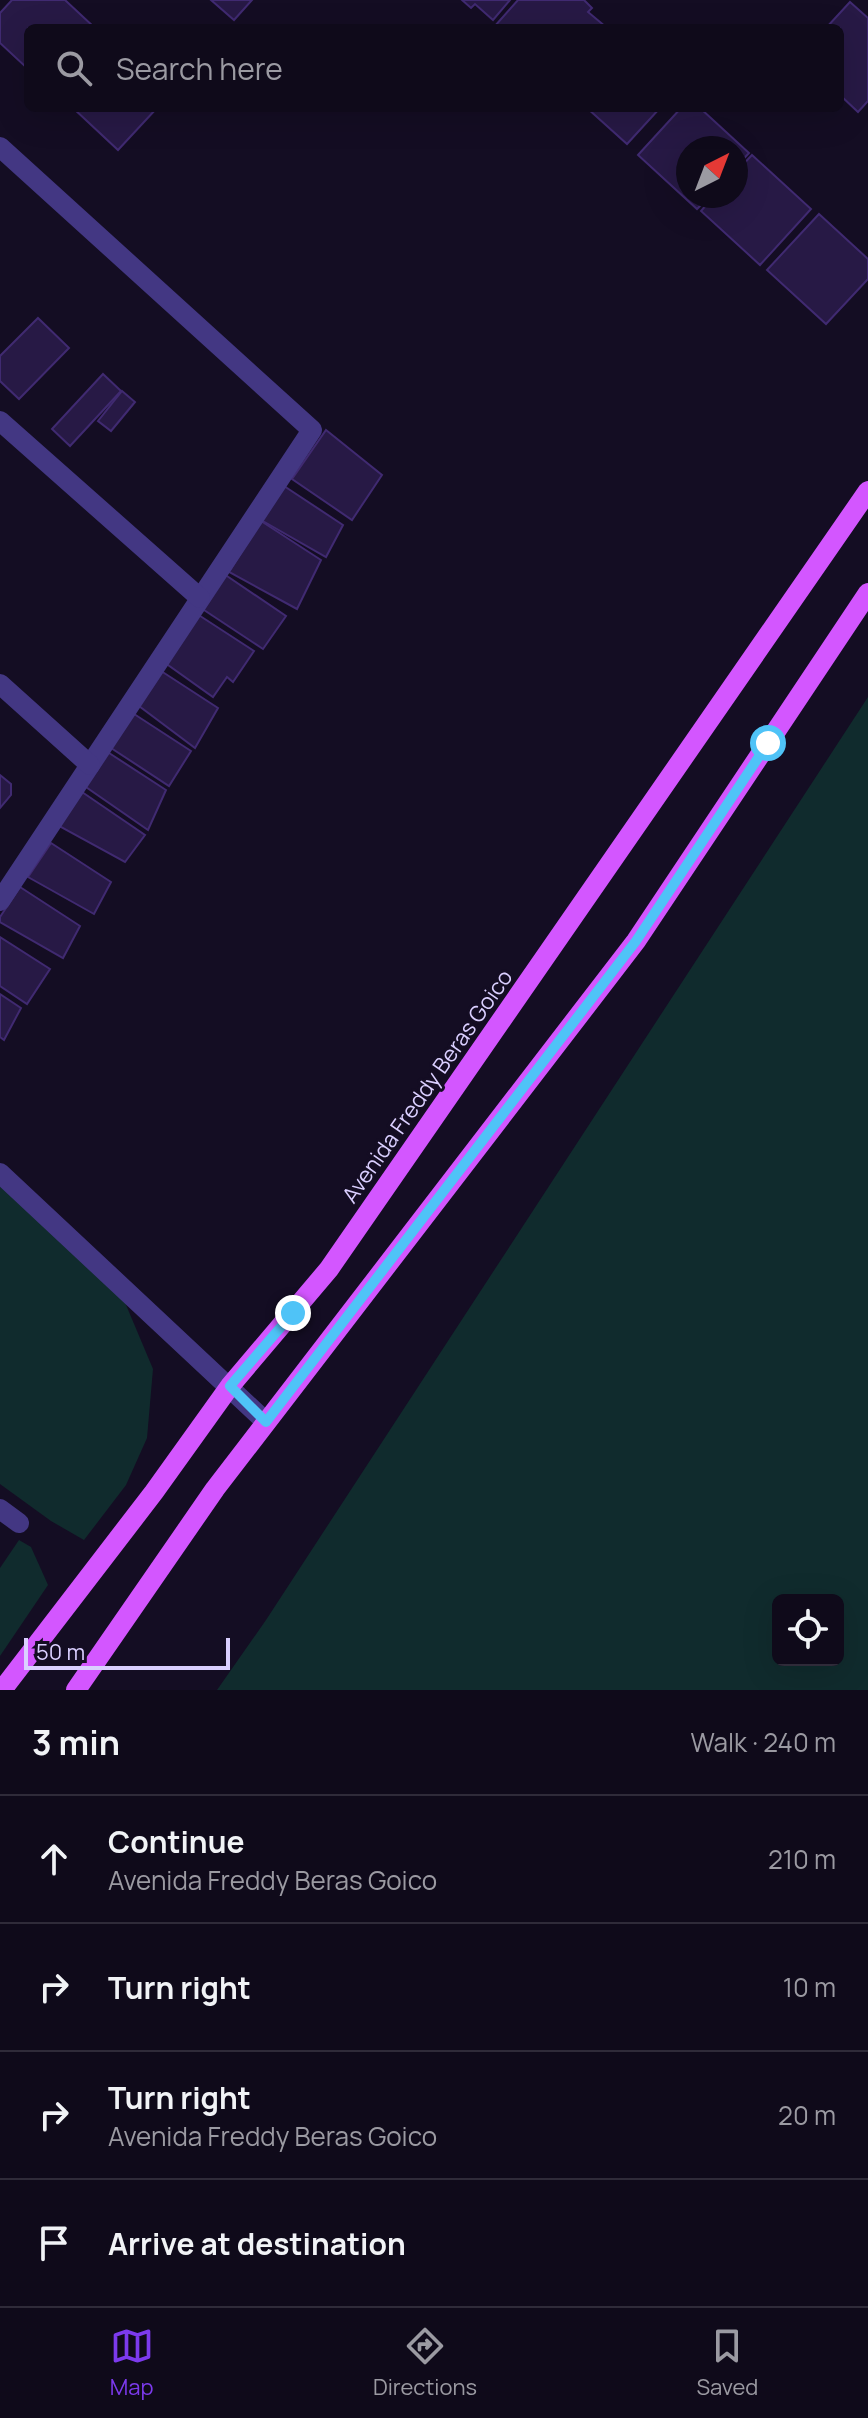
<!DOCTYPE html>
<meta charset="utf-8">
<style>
body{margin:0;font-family:Manrope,sans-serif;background:#181323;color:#f1f3f6}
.controls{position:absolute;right:24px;bottom:24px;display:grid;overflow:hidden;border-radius:12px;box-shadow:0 8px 32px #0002}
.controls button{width:72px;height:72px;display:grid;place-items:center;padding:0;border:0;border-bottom:2px solid #2f2b39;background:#0f0a1a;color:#f1f3f6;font:40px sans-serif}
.compass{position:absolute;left:676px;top:136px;width:72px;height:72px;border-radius:50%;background:#0f0a1a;box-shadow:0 8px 32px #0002;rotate:42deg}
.scale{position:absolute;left:24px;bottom:20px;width:206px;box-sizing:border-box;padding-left:8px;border:4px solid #dacfff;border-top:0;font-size:22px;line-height:28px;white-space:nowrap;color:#dacfff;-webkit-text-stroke:6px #140d23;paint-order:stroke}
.stop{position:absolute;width:24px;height:24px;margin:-18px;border:6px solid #4fc3f7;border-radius:50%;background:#fff}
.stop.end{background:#4fc3f7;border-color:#fff;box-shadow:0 2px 8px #0008}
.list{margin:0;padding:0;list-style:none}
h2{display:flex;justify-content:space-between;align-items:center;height:104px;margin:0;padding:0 32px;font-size:34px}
h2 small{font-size:26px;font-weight:400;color:#9b9aa2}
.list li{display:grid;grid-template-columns:52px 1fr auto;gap:24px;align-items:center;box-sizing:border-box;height:128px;padding:0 32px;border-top:2px solid #2f2b39}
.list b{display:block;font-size:30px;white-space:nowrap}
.list p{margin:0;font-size:26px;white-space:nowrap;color:#9b9aa2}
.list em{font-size:26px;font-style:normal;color:#9b9aa2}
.icon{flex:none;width:44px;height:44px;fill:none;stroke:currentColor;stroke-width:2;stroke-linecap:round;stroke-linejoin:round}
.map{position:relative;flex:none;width:868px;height:1690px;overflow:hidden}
.search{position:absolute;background:#0f0a1a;box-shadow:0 8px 32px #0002;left:24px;right:24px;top:24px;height:88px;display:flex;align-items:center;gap:20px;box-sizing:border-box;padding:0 28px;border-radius:12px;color:#9b9aa2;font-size:30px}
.sheet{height:616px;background:#0f0a1a}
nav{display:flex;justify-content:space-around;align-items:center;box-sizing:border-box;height:112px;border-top:2px solid #2f2b39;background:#0f0a1a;font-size:22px;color:#9b9aa2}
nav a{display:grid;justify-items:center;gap:4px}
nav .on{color:#7c3aed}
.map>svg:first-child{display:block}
</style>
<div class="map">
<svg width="868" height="1690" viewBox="0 0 868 1690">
<rect width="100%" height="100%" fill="#140d23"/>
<g fill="#102b2d" fill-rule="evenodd">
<path d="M 868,697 L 868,1690 L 217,1690 L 266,1620 ZM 778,1600 L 838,1600 L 838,1660 L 778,1660 Z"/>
<path d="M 0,1178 L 121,1293 L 153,1369 L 147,1438 L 126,1485 L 84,1540 L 51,1521 L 0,1484 Z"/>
<path d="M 19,1540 L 31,1547 L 48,1585 L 0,1656 L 0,1568 Z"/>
</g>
<g fill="#271945" stroke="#402a71" stroke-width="2">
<path d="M 12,0 L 65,0 L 95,28 L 28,28 L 28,69 L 0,43 L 0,13 Z"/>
<path d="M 211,0 L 252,0 L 234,20 Z"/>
<path d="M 462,0 L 510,0 L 493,20 L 475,4 L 471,8 Z"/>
<path d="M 518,0 L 584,0 L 592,8 L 588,12 L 606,27 L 495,28 L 494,27 Z"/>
<path d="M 850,2 L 868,18 L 868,101 L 858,112 L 840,95 L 840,28 L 826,28 Z"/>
<path d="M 73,108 L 157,108 L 118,150 Z"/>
<path d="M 587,108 L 660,108 L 627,144 Z"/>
<path d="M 681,108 L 700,108 L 749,153 L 736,167 L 736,148 L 688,148 L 688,196 L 710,196 L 697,209 L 638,155 Z"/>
<path d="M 752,155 L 811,209 L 760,265 L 701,211 L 714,196 L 736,196 L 736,172 Z"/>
<path d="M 819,214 L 868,259 L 868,279 L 826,324 L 767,270 Z"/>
<path d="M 38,318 L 69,348 L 19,399 L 0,381 L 0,356 Z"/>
<path d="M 103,374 L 121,391 L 70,446 L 52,429 Z"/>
<path d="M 122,391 L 135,402 L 111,431 L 98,421 Z"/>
<path d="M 326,430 L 382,475 L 352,520 L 292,479 Z"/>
<path d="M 284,486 L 343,525 L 326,557 L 261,520 Z"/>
<path d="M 261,521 L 321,560 L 297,609 L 229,572 Z"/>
<path d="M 224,574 L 286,616 L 263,649 L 201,608 Z"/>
<path d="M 194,612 L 254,651 L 233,682 L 227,677 L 213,697 L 161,660 Z"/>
<path d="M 158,669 L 218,708 L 195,748 L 135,703 Z"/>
<path d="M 131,712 L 191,751 L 169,786 L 108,746 Z"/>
<path d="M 106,751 L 166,790 L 148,830 L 83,785 Z"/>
<path d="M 0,775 L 11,784 L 11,795 L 0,808 Z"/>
<path d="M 82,792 L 145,835 L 125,862 L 59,826 Z"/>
<path d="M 51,843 L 111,882 L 94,914 L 28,877 Z"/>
<path d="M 20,887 L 80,926 L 63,958 L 0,922 L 0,917 Z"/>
<path d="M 0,937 L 50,969 L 27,1004 L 0,986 Z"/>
<path d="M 0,994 L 21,1008 L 4,1040 L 0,1037 Z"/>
</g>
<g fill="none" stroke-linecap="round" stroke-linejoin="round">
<g stroke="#433783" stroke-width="20">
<path d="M 0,147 L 312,430 L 0,901"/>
<path d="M 0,421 L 200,598"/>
<path d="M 0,684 L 90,765"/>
<path d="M 0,1173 L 266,1422"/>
<path d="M 0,1509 L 19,1523"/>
</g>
<g stroke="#d356ff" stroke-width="20">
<path d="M 2,1690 L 154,1492 L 230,1386 L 329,1269 L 868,491"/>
<path d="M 76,1690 L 215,1489 L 636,941 L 868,593"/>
</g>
</g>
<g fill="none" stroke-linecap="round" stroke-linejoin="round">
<path stroke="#4fc3f7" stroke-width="10" d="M 293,1313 L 230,1386 L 266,1422 L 636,941 L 768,743"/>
</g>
<g text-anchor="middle" stroke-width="6" stroke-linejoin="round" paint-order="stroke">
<g font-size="22" fill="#dacfff" stroke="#140d23">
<text transform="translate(427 1086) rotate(-55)" y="8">Avenida Freddy Beras Goico</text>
</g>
</g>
</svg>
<div class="controls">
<button><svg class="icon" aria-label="locate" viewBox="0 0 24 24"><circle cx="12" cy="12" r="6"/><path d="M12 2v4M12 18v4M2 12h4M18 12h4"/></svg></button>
</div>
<svg class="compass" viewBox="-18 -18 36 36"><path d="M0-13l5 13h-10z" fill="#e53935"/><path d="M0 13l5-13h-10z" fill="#9b9aa2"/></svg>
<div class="scale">50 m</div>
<div class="stop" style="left:768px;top:743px"></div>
<div class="stop end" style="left:293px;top:1313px"></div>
<div class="search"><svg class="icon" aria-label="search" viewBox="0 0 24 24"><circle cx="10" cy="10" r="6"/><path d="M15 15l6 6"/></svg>Search here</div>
</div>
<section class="sheet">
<h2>3 min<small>Walk · 240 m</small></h2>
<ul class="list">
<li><svg class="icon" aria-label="ahead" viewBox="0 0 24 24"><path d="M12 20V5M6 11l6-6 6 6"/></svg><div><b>Continue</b><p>Avenida Freddy Beras Goico</p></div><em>210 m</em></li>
<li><svg class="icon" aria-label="right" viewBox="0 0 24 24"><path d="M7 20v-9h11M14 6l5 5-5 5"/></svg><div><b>Turn right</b></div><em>10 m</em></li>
<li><svg class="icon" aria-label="right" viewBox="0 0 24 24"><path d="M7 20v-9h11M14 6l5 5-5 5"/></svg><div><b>Turn right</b><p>Avenida Freddy Beras Goico</p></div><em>20 m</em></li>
<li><svg class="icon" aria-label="arrive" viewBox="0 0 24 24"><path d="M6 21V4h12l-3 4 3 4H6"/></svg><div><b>Arrive at destination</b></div></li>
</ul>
</section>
<nav>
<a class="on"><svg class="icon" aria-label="map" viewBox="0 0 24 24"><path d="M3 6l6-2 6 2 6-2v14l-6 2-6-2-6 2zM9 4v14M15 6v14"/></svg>Map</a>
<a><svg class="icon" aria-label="directions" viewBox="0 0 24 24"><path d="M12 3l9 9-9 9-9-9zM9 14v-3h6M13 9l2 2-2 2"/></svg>Directions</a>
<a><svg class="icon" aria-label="saved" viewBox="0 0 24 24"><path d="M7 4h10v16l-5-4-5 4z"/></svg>Saved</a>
</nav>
